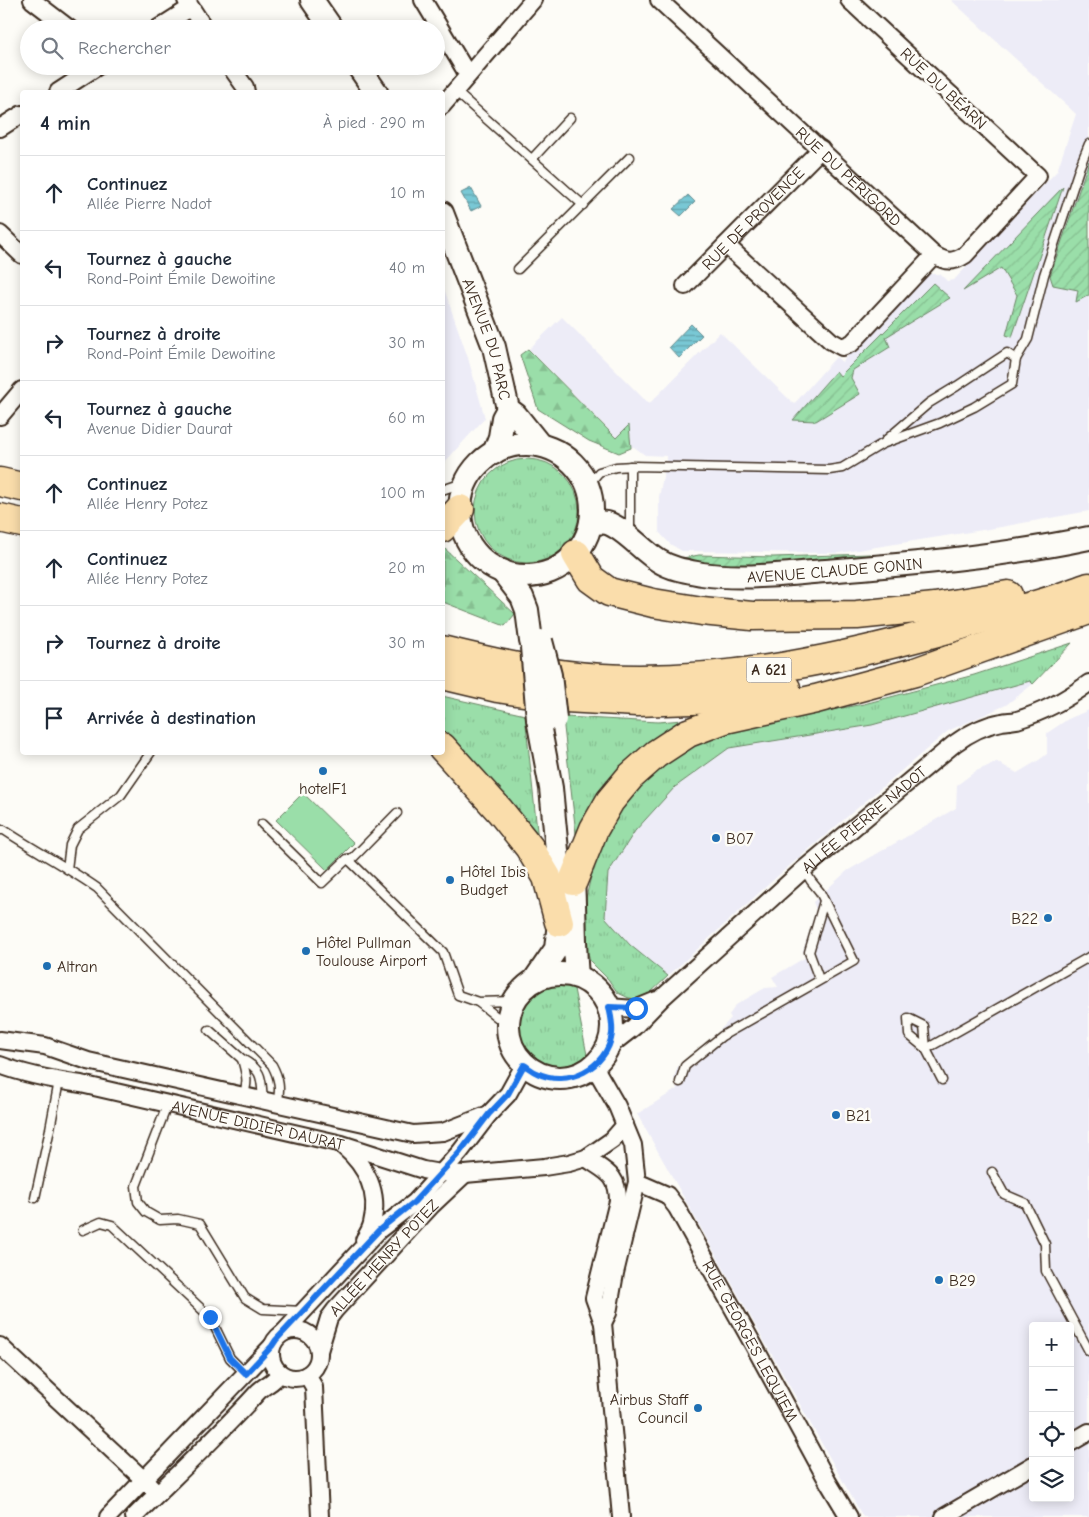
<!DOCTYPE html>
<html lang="fr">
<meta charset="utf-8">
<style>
body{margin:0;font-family:"Comic Neue",sans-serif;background:#f2f2f3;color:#1f2937}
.controls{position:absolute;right:15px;bottom:15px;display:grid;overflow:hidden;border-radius:5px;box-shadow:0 2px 12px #0003}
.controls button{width:45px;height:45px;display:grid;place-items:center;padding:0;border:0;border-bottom:1px solid #e0e1e3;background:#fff;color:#1f2937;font:25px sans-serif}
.stop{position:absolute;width:15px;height:15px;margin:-11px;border:4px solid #1a73e8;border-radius:50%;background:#fff}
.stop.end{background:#1a73e8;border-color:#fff;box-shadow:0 1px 5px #0008}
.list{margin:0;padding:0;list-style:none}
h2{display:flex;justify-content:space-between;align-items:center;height:65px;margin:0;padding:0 20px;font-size:21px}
h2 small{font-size:16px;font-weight:400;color:#747a83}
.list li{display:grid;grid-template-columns:32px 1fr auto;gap:15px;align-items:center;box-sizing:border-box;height:75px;padding:0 20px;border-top:1px solid #e0e1e3}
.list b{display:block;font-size:19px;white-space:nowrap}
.list p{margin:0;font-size:16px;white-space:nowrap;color:#747a83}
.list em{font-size:16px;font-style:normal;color:#747a83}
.icon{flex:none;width:28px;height:28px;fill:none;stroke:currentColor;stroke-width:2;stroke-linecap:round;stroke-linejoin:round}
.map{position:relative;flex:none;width:1089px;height:1517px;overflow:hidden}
.search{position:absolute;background:#fff;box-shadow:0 2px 12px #0003;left:20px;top:20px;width:425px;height:55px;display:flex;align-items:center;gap:12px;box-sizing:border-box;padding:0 18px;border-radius:28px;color:#747a83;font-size:19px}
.panel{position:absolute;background:#fff;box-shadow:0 2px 12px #0003;left:20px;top:90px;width:425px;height:665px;border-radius:5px}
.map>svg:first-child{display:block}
</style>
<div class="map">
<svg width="1089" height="1517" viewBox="0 0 1089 1517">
<defs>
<pattern id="grass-tufts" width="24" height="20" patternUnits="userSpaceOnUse" patternTransform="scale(1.25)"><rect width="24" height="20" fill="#9adea9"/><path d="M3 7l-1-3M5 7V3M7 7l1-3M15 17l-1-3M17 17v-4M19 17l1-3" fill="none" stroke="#86bf91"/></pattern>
<pattern id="forest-firs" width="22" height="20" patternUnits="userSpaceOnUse" patternTransform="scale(1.25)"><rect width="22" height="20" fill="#9adea9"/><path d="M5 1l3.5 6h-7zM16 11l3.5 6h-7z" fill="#86bf91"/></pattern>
<pattern id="garden-furrows" width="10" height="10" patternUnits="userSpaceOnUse" patternTransform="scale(1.25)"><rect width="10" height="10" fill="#9adea9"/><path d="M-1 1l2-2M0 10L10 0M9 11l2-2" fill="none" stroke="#86bf91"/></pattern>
<pattern id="water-rules" width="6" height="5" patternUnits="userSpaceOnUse" patternTransform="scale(1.25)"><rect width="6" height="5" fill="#79c8d5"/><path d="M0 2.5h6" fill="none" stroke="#64a3ac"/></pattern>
</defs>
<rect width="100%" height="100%" fill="#fdfcf7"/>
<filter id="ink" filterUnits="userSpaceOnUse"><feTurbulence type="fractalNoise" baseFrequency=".02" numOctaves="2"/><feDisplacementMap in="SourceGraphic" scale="10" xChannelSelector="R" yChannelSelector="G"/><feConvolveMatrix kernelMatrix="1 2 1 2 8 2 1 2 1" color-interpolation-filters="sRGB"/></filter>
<g filter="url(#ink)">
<g fill="#edecf7" fill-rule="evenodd">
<path d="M 951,0 L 1089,0 L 1089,511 L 1001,527 L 839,553 L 682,551 L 670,544 L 659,532 L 659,497 L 667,456 L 645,455 L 634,447 L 625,446 L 529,349 L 562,317 L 649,404 L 720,332 L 794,404 L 836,357 L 842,362 L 925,274 L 940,274 L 947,281 L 954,280 L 1057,171 L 1076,114 Z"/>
<path d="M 442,283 L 468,358 L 485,418 L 443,464 Z"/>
<path d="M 1030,681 L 1033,684 L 1006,705 L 948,731 L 780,874 L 668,976 L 630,945 L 604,917 L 608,873 L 635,831 L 675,787 L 729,748 L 872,725 Z"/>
<path d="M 1089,710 L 1089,1517 L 863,1517 L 637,1114 L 677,1089 L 674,1077 L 677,1068 L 683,1061 L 701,1051 L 731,1018 L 729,1015 L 736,1005 L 765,988 L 778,987 L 772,977 L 806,957 L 803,951 L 816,910 L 813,902 L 847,871 L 956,808 L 957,785 L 976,771 L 997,762 L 1017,773 L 1039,760 L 1047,754 L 1047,733 L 1068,719 ZM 1033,1326 L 1070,1326 L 1070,1498 L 1033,1498 Z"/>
</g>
<g fill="url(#grass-tufts)" stroke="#6a8464">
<circle cx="527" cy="511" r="52"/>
<path d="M 1072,643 L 1033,684 L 1030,681 L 872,725 L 729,748 L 675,787 L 635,831 L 608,873 L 605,917 L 630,945 L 668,976 L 649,994 L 638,999 L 629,998 L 618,993 L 608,979 L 590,961 L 586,947 L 584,906 L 599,843 L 630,793 L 677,752 L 715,735 L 797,716 L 864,704 L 974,675 Z"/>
<path d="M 442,696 L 525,715 L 539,850 L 443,736 Z"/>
<path d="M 565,717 L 658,722 L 683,720 L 683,723 L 677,724 L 676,729 L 578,836 L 576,834 L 564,727 Z"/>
<path d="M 562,982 L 573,984 L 588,1060 C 523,1103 479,993 562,982 Z"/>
</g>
<g fill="url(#forest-firs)" stroke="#6a8464">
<path d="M 528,349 L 616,438 L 629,425 L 631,448 L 619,453 L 589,441 L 538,409 L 520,355 Z"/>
<path d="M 443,547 L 515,614 L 505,626 L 443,602 Z"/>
</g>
<g fill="url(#garden-furrows)" stroke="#6a8464">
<path d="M 1089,161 L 1089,295 L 1076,302 L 1078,290 L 1053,285 L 1050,276 Z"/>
<path d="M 1063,187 L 1012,337 L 1006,335 L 1017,295 L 1001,268 L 963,291 Z"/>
<path d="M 933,283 L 950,298 L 886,337 L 890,347 L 853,370 L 851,378 L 860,394 L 816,421 L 793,420 L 836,371 L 840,376 Z"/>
<path d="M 871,554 L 872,557 L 744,566 L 717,565 L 683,558 L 699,555 L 773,557 Z"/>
</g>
<path fill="#9adea9" stroke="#6a8464" d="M 303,793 L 354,843 L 327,870 L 276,820 Z"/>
<g fill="url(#water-rules)" stroke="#60898c">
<path d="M 471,188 L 481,206 L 471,211 L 461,193 Z"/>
<path d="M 688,195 L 695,202 L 681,216 L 673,209 Z"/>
<path d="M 691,324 L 702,335 L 679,358 L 669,347 Z"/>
</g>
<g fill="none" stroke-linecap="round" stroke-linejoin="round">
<g stroke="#3b2a1e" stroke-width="11">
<g id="lane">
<path d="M 455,91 L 583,205"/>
<path d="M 532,159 L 570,118"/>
<path d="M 518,269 L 630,157"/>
<path d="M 886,440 L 929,403 L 957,386 L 1007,353 L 1016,359"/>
<path d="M 588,485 L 599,472 L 616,467 L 633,466 L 829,470 L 842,468 L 882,444 L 940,423 L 974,407 L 1012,384 L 1016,359 L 1028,339 L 1044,275 L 1080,166 L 1089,144"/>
<path d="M 442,490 L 466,482"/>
<path d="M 630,533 L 630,466"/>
<path d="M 397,813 L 350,861 L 443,952 L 458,995 L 478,1002 L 513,1001"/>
<path d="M 262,824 L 322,883 L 347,859 L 350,861"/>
<path d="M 0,830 L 4,830 C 34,850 67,867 97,888 L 272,1065 C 279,1078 281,1089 277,1104"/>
<path d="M 67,869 L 70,845 L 78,829 L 121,795 L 151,752"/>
<path d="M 819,979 L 809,952 L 824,901"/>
<path d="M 478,1002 L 507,1025"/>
<path d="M 209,1030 L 242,1059"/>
<path d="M 926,1049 L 1089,957"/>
<path d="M 926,1049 L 909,1035 L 908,1018 L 924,1026 L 926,1049 L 942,1080"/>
<path d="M 680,1082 L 685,1066 L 722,1036 L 854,961 L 820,892 L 811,881 L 804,869"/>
<path d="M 243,1096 C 249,1082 246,1074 242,1059 C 264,1071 261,1079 263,1101"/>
<path d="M 168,1103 L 136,1186 L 138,1202 L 146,1212 L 160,1220 L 178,1219 L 200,1224 L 245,1298 L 263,1309 L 303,1311"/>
<path d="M 992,1172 L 1004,1194 L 1025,1203 L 1045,1244 L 1046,1271 L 1089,1351"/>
<path d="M 35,1198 L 50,1129 L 59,1081"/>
<path d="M 83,1230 L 101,1222 L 112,1225 L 210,1317 L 230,1358 L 246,1374"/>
</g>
</g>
<g stroke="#3b2a1e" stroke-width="20">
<g id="street">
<path d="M 32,0 L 70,29"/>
<path d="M 186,0 L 205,29"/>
<path d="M 423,0 L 468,75"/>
<path id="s1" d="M 659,0 L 934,255 C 946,262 953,263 965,255 L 1038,176 L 849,0"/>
<path d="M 157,29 L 190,8"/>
<path d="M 230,66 L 245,87 L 246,92"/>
<path d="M 58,92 L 98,66"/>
<path d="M 442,106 L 533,0"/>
<path d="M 0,128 L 22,114"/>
<path d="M 0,234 L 22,255"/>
<path d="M 726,245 L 831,341 L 842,347 L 852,343 L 934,255"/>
<path id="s2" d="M 685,286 L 821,149"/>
<path d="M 0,416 L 22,390"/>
<path d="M 609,1007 L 635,1009 L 657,1000"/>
<path d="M 0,1040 L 45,1046 L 88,1061 L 413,1134 L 443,1132 L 489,1114"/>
<path id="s3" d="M 607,1048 L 634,1027 L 663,997 L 804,869 L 954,744 C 969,733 984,725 1002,722 C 1007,721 1012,721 1017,720 C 1044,712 1067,699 1089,683"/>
<path id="s4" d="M 0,1065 C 26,1075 53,1080 81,1084 L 342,1144 L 423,1170 L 440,1173 L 465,1174 L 544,1167 L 569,1163 L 586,1158 L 612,1140 L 625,1125"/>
<path d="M 594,1066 L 617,1106 L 633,1145 L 637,1182 L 615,1273 L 608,1313 L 603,1323"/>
<path d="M 344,1147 C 366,1166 380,1193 372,1223 C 371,1229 367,1235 364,1240"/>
<path d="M 586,1158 C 606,1172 618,1174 618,1201 L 594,1298 L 603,1323 L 621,1517"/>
<path id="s5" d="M 637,1182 L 667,1195 L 677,1208 L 753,1344 L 828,1482 L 849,1517"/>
<circle cx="295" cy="1354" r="24"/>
<path d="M 283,1333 L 379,1230 L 415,1202 L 460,1152 L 489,1114 L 508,1094 L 524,1065"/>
<path d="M 0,1346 L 158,1493"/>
<path id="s6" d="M 319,1351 L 329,1318 L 335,1310 L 431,1206 L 465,1174"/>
<path d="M 307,1375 L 314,1387 L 320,1517"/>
<path d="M 1070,1443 L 1089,1432"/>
<path d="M 108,1517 L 272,1346"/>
<path d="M 134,1517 C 175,1476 218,1436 257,1393 C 264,1385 274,1383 280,1373"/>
<path d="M 944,1517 L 1033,1465"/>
</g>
</g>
<g stroke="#3b2a1e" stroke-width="26">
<g id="secondary">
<path d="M 312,0 L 332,29"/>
<path d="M 358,66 L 376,92"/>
<path id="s7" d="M 442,213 L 494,347 L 508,409 L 516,415 L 540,445"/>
<circle cx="526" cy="510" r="66"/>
<path d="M 494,453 L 500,437 L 503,418 L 508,409"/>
<path id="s8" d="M 591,523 C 596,523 602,522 607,523 C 624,528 642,551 659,561 C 672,569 686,571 702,574 C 743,580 785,574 826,571 C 914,564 1003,556 1089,538"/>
<path d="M 502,571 L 522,597 L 527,610 L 531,641"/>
<path d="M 573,880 C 575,912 574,944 577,976"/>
<circle cx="560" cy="1026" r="52"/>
<path d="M 536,978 L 556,949 L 559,922 L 559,871 L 551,788 L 538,719"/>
</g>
</g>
<g stroke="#3b2a1e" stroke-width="31">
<g id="highway">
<path d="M 0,482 L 22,487"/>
<path d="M 0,518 L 22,523"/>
<path d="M 442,528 L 460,509"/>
<path d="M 576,554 L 591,579 L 609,592 L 653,603 L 702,611 L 752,616 L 857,615 L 935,607 L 1008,595"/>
<path d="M 442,650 C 495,663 548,675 602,678 C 727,684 843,659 962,625 C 984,618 1006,613 1028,607 C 1049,602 1069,594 1089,587"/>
<path d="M 442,675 L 497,688 L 565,698 L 637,702 L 720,699 L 786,688"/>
<path d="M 442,747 L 500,811 L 529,847 L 547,877 L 559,922"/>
<path d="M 573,881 L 594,829 L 610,801 L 630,777 L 656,754 L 688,733 L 725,719 L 816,699 L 915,672 L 1089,610"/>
</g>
</g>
<use href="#lane" stroke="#fdfcf7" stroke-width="8"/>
<use href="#street" stroke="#fdfcf7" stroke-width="16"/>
<use href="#secondary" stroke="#fdfcf7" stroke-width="22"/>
<use href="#highway" stroke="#faddab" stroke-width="28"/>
<g stroke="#3b2a1e" stroke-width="26" stroke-linecap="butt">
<g id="secondary-bridge">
<path d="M 541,641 L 550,675 L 555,719"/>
<path d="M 532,647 L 538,719"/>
</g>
</g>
<use href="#secondary-bridge" stroke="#fdfcf7" stroke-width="22"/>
</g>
</g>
<g fill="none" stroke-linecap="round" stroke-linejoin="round" filter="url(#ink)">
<path stroke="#1a73e8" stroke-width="6" d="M 210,1317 L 230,1358 L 246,1374 L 272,1346 L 276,1340 L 379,1230 L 414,1202 L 460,1152 L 489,1114 L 508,1094 L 524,1065 C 528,1067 532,1071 537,1073 C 567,1088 607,1068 612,1034 C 613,1024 611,1016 609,1007 L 636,1008"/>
</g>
<g fill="#1f6fb2" stroke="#fdfcf7" stroke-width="2">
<circle cx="323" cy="771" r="5"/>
<circle cx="716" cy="838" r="5"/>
<circle cx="450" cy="880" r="5"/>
<circle cx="1048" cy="918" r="5"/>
<circle cx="306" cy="951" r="5"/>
<circle cx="47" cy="966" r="5"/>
<circle cx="836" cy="1115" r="5"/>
<circle cx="939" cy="1280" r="5"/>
<circle cx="698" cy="1408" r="5"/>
</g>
<g text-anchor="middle" stroke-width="5" stroke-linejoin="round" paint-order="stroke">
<rect fill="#fdfcf7" stroke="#75695f" stroke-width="1" x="746.5" y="657.5" width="45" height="25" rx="4"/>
<g font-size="15" font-weight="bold" fill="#3b2a1e">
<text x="769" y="675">A 621</text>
</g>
<g font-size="16" fill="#3b2a1e" stroke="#fdfcf7">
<text transform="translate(944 88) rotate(43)" y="6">RUE DU BÉARN</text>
<text dy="6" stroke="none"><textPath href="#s1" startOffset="259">RUE DU PÉRIGORD</textPath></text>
<text dy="6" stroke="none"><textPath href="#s2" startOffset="96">RUE DE PROVENCE</textPath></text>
<text dy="6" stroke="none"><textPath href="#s7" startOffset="134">AVENUE DU PARC</textPath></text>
<text dy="6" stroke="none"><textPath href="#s8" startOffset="259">AVENUE CLAUDE GONIN</textPath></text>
<text dy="6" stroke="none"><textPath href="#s3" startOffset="344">ALLÉE PIERRE NADOT</textPath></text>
<text dy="6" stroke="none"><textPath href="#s4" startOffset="265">AVENUE DIDIER DAURAT</textPath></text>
<text dy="6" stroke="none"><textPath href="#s6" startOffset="116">ALLÉE HENRY POTEZ</textPath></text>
<text dy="6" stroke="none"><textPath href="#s5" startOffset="201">RUE GEORGES LEQUIEM</textPath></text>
</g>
<g font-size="16" fill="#3b2a1e" stroke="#fdfcf7" text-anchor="start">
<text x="323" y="794" text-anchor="middle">hotelF1</text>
<text x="726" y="844">B07</text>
<text x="460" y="877">Hôtel Ibis<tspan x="460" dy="18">Budget</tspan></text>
<text x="1038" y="924" text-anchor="end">B22</text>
<text x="316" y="948">Hôtel Pullman<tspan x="316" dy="18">Toulouse Airport</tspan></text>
<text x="57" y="972">Altran</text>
<text x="846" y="1121">B21</text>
<text x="949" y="1286">B29</text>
<text x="688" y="1405" text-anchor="end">Airbus Staff<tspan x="688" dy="18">Council</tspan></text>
</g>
</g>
</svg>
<div class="controls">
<button>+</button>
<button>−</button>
<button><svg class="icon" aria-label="locate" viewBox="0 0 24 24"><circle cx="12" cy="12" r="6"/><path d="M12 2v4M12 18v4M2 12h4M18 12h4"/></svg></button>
<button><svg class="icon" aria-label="layers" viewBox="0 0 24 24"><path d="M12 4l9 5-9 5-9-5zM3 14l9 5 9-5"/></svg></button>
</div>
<div class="stop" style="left:636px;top:1008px"></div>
<div class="stop end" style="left:210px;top:1317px"></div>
<div class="search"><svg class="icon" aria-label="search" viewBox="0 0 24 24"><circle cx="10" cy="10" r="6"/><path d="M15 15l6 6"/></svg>Rechercher</div>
<section class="panel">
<h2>4 min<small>À pied · 290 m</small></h2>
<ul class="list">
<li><svg class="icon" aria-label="ahead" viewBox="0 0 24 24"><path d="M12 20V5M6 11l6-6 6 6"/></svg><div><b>Continuez</b><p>Allée Pierre Nadot</p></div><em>10 m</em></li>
<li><svg class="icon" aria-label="left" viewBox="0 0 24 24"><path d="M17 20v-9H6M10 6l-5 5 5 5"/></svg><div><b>Tournez à gauche</b><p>Rond-Point Émile Dewoitine</p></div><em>40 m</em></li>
<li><svg class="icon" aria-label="right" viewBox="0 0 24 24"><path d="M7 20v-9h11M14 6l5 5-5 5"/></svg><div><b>Tournez à droite</b><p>Rond-Point Émile Dewoitine</p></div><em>30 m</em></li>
<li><svg class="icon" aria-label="left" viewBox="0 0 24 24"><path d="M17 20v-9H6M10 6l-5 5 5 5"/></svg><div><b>Tournez à gauche</b><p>Avenue Didier Daurat</p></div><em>60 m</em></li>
<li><svg class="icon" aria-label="ahead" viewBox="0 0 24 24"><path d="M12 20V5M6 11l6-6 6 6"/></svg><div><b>Continuez</b><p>Allée Henry Potez</p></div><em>100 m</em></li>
<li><svg class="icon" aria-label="ahead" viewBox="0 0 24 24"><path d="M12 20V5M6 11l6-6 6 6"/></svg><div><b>Continuez</b><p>Allée Henry Potez</p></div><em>20 m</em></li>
<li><svg class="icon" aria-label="right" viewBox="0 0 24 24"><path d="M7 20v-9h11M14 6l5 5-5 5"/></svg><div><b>Tournez à droite</b></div><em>30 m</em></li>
<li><svg class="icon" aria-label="arrive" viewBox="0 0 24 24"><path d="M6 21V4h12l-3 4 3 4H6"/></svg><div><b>Arrivée à destination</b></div></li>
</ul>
</section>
</div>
